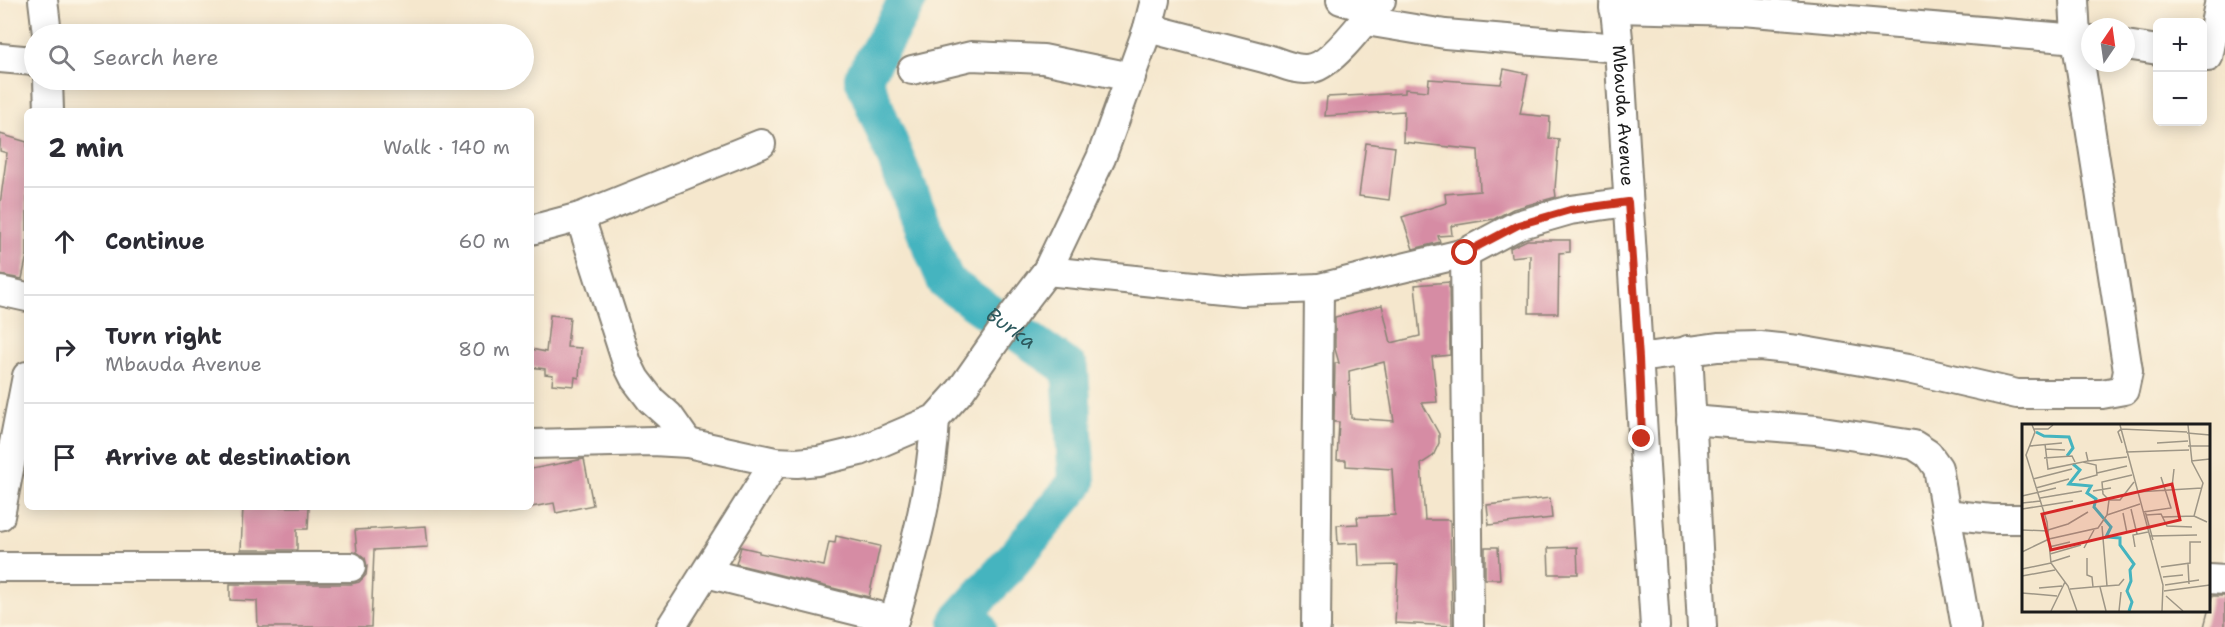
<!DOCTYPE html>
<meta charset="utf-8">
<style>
body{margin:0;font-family:"Shantell Sans",sans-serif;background:#f7f7f7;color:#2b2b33}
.controls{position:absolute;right:18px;top:18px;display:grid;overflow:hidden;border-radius:9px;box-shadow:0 3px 15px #0003}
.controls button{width:54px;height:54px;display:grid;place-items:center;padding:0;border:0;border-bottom:2px solid #e1e1e2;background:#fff;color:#2b2b33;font:30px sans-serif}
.compass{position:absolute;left:2081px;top:18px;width:54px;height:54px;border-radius:50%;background:#fff;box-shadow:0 3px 15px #0003;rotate:13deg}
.stop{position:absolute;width:18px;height:18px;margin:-14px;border:4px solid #c8321e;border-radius:50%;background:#fff}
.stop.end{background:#c8321e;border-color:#fff;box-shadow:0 2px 6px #0008}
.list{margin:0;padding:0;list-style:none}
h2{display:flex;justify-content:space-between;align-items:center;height:78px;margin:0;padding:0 24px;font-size:26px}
h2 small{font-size:20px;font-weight:400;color:#7c7c81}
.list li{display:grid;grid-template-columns:39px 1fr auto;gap:18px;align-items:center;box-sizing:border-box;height:108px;padding:0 24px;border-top:2px solid #e1e1e2}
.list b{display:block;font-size:22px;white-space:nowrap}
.list p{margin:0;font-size:20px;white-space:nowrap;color:#7c7c81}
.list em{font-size:20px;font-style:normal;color:#7c7c81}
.icon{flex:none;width:33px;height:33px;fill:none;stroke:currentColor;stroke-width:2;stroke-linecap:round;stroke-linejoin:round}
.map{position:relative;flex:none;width:2225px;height:627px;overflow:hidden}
.search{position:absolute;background:#fff;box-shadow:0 3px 15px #0003;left:24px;top:24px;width:510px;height:66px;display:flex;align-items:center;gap:15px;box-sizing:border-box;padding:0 21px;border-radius:33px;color:#7c7c81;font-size:22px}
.panel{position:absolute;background:#fff;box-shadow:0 3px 15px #0003;left:24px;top:108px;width:510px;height:402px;border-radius:9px}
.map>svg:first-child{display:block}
</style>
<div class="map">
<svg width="2225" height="627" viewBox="0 0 2225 627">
<rect width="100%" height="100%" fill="#fcf5e5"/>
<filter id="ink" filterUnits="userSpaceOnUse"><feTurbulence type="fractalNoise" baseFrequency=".0167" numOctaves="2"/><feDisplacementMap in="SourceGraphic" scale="12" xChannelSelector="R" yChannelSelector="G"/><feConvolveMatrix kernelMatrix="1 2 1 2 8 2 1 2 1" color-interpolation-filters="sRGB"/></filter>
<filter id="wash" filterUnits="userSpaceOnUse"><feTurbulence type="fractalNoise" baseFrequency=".008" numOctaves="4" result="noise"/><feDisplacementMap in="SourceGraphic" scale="24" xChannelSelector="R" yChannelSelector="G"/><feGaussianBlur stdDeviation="1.35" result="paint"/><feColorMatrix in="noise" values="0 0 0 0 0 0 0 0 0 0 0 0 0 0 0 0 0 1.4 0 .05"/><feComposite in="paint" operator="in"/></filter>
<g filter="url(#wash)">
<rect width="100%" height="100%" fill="#f5e7cd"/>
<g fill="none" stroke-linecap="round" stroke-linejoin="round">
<path stroke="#45b4bf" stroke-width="38" id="s1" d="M 908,0 L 863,78 L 946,282 L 1070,369 L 1077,482 L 1013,560 L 958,621 L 978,627"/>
</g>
<g id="blocks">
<g fill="#d68ca4" fill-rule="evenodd">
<path d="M 1504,69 L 1528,74 L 1520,114 L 1550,117 L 1549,138 L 1559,139 L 1555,189 L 1556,197 L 1513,209 L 1494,219 L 1451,226 L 1452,235 L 1438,236 L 1440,242 L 1413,249 L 1402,217 L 1446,203 L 1445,194 L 1480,191 L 1478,150 L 1403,142 L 1404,111 L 1325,116 L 1327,97 L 1405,93 L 1405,89 L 1428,91 L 1429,79 L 1501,84 Z"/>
<path d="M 0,134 L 27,142 L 27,255 L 22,279 L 0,275 L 0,204 L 7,153 L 0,151 Z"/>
<path d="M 1366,143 L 1395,147 L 1389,200 L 1359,196 Z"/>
<path d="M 1527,240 L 1570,240 L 1570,252 L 1559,253 L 1558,313 L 1529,313 L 1530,255 L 1511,257 L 1510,248 Z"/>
<path d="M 1449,282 L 1450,355 L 1432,357 L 1437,402 L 1422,403 L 1439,434 L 1439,443 L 1433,456 L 1421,464 L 1425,520 L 1450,520 L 1452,626 L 1395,623 L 1398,565 L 1359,566 L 1358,543 L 1338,544 L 1337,525 L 1358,524 L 1357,517 L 1395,515 L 1392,469 L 1346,466 L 1346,460 L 1337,460 L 1339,422 L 1334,422 L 1335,363 L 1339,363 L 1335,349 L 1335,317 L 1382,305 L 1391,343 L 1420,336 L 1415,285 ZM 1384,362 L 1394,421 L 1351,418 L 1349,371 Z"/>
<path d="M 550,315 L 570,317 L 567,347 L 581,348 L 579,378 L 575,377 L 574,386 L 552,384 L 553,375 L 545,374 L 545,369 L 531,367 L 531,349 L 546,352 Z"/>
<path d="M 584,459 L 593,505 L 556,513 L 554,503 L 531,507 L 531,469 Z"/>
<path d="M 1550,498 L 1552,518 L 1489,525 L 1487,505 Z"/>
<path d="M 243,507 L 309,507 L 308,529 L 297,529 L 297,550 L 241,550 Z"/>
<path d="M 426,526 L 428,547 L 374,550 L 371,627 L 258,627 L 257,601 L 230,600 L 230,584 L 351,584 L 359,582 L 366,575 L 367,566 L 365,558 L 357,552 L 355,530 Z"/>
<path d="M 836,536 L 880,546 L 869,597 L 736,564 L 741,547 L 759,551 L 759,553 L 824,566 L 829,542 L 835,543 Z"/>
<path d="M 1485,547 L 1498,547 L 1500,579 L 1485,579 Z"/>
<path d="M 1577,547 L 1578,574 L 1549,574 L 1548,548 Z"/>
<path d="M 2212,596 L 2225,596 L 2225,627 L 2204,627 Z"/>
</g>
</g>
</g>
<g filter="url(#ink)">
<use href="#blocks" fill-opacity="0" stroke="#888274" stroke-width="1.5"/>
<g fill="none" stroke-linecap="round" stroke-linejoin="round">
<g stroke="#888274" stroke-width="32">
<g id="minor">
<path d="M 43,0 L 47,34"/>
<path d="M 1341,0 L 1373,10"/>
<path id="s2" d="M 1614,0 L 1619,48 L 1655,627"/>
<path d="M 1614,8 L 1741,11 L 2090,40"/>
<path d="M 1366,21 L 1445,34 L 1619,48"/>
<path d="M 1148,28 C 1186,38 1225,48 1264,58 C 1280,62 1296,72 1313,68 C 1334,63 1367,17 1381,0"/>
<path d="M 2126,45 L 2158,50"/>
<path d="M 2208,57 L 2220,0"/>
<path d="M 0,58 L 34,61"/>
<path d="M 912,70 L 971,56 L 1043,59 L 1131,77"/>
<path d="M 48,80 L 49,111"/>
<path d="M 580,217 L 627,363 L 635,379 L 651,400 L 669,416 L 688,443"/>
<path d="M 531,230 L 580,217 L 761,144"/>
<path d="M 1465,253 L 1469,627"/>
<path d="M 1047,271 L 1242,291 L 1319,288 L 1465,253 L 1518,225 L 1570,210 L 1628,202"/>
<path d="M 0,291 L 27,297"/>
<path d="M 1688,350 L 1702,627"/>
<path d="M 1639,358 L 1718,347 L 1760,346 L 1798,350 L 1908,369 L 2017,394 L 2102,394 L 2124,390 L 2128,371 L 2076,37 L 2074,0"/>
<path d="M 1691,420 L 1816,430 L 1914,445 L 1928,454 L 1938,468 L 1966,627"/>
<path d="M 531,444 L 653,441 L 688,443 L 775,462 L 797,463 L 818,461 L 860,451 L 935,419 L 961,390 L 1014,314 L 1047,271 L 1101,158 L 1148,28 L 1155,0"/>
<path d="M 1946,514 L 1992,519 L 2024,519"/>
<path d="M 0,516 L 27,376"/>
<path d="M 0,567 L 351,567"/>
<path d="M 706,573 L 894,620"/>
<path d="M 2208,579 L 2225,580"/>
<path d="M 671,627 L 775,462"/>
<path d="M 892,627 C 912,559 932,490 935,419"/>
<path d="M 1316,627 L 1319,288"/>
</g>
</g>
<use href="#minor" stroke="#fff" stroke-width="28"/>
</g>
</g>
<g fill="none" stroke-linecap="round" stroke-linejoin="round" filter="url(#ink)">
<path stroke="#c8321e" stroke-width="8" d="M 1465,253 L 1518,225 L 1570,210 L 1628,202 L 1639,358 L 1642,439"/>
</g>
<g text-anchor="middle" stroke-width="6" stroke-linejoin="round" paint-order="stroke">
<g font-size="18" fill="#1c1c1c" stroke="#fcf5e5">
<text dy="6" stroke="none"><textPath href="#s2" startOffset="116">Mbauda Avenue</textPath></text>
</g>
<g font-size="20" font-style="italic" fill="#2c595d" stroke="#fcf5e5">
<text dy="7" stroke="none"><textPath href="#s1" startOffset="390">Burka</textPath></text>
</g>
</g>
<g transform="translate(2022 424)">
<rect width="188" height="188" fill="#f5e7cd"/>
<path fill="none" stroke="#45b4bf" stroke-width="3" d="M 14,8 L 22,12 L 47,13 L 51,24 L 45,32M 51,40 L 58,46 L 47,60 L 69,62 L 65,69 L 74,75 L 72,83 L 89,103 L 84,113 L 98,114 L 98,121 L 112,140 L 108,146 L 109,157 L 105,167 L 110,178 L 107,187"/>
<path fill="none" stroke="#9e9686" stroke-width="1.5" d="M 10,1 L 13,8 L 4,31 L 25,98 L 29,139 L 46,162 L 55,187M 98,1 L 141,161 L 140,187M 166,1 L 170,38 L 181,59 L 172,92 L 185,98M 12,5 L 26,5 L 31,1M 165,9 L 188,11M 100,19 L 96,8 L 99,5 L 165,8M 135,19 L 166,17M 23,20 L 26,45 L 66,37 L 64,28M 8,22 L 40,19M 166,22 L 188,22M 23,25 L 43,26M 104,28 L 167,26M 22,34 L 50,32 L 53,38M 66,37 L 105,33M 169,37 L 188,35M 75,49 L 105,42M 11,55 L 50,45M 57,56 L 75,51 L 74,41 L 61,38M 150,63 L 152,45M 14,64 L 47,55M 71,67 L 89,64M 114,68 L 180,64M 0,72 L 34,64M 18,74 L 60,67M 87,76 L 98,76 L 112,58M 0,79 L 18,77M 0,85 L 51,77M 109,85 L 115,110M 123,87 L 131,116M 121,88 L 149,84 L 139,53M 101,89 L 105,109M 85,91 L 118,80M 124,91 L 139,90 L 145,102 L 170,103M 141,93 L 172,92M 80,102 L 85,162M 0,106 L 27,107M 26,106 L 46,100 L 66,88M 128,112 L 175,111M 27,123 L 48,118M 113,123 L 111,111 L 126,108M 62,124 L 72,106M 0,128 L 27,115 L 76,104 L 85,91 L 87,76 L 81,70 L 80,58 L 110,51M 28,130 L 59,121M 65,134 L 65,151 L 70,153 L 71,163 L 97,161 L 102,155M 29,138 L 48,132M 166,140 L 167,160M 139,143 L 168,139 L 168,118 L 179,118M 0,145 L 29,139M 0,152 L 33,146M 141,153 L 161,151M 143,161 L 177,156M 78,163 L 84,187M 17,164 L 40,162M 48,165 L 71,163M 142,167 L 188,161M 0,169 L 35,172M 144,172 L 161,187M 29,187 L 43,158M 97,187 L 99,168"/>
<path fill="#d62828" fill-opacity="0.15" stroke="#d62828" stroke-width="3" d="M 150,60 L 158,96 L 29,126 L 20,90 Z"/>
<rect width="188" height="188" fill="none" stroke="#1c1c1c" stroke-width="3"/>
</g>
</svg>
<div class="controls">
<button>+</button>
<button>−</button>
</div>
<svg class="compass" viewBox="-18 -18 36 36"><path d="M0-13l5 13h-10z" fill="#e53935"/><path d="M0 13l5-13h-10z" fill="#7c7c81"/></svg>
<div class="stop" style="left:1465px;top:253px"></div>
<div class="stop end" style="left:1642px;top:439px"></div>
<div class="search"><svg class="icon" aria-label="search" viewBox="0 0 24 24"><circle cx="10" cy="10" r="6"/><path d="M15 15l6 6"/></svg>Search here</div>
<section class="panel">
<h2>2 min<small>Walk · 140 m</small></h2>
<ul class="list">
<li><svg class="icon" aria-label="ahead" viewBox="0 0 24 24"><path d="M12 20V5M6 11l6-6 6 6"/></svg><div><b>Continue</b></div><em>60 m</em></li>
<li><svg class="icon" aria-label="right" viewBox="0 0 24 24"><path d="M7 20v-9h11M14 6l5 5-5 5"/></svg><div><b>Turn right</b><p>Mbauda Avenue</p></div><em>80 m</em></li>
<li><svg class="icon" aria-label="arrive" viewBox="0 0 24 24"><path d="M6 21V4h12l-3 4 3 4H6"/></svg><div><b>Arrive at destination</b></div></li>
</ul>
</section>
</div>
